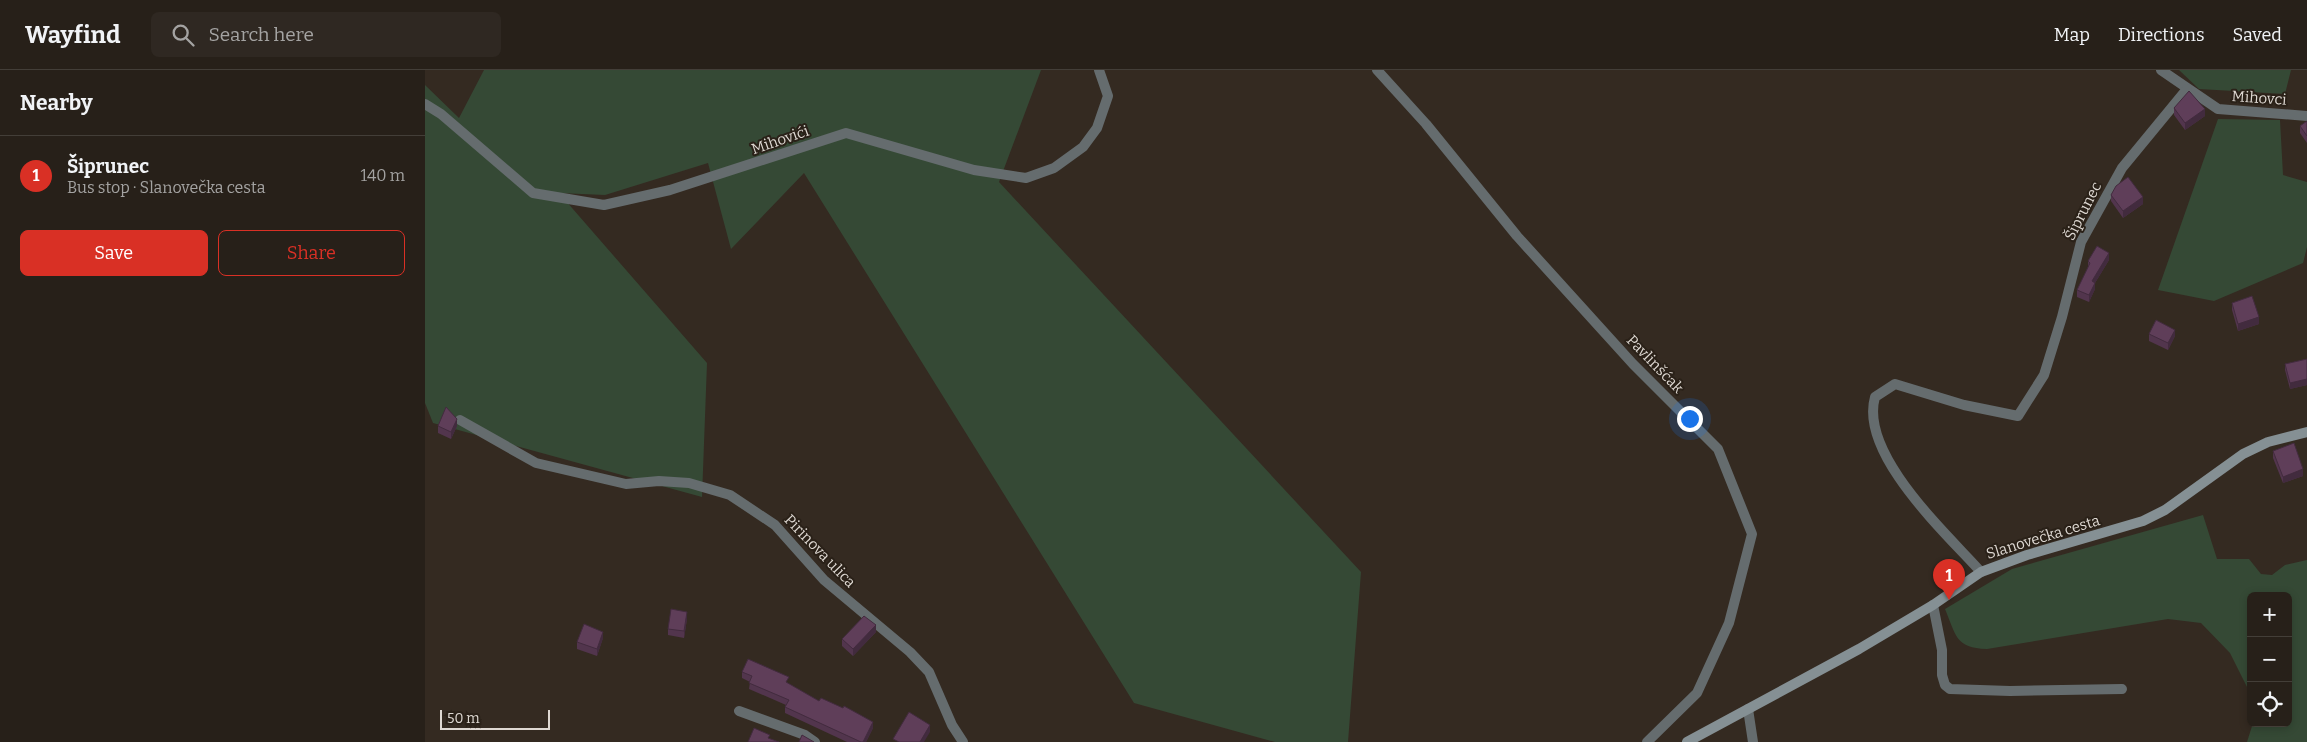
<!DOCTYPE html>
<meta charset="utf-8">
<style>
body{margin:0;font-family:Bitter,serif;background:#2f2822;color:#f1f3f6}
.controls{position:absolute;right:15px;bottom:15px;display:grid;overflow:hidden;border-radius:8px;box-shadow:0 2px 8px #0003}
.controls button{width:45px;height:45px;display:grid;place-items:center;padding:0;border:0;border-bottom:1px solid #433e38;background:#272019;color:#f1f3f6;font:25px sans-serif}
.scale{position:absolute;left:15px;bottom:12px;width:110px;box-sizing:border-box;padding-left:5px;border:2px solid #ded8d2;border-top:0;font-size:14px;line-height:18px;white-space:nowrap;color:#ded8d2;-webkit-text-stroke:4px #2a2118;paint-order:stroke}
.you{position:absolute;left:1264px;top:348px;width:18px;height:18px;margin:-12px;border:4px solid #fff;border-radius:50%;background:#1a73e8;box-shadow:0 0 0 8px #1a73e833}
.badge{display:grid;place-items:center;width:32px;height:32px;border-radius:50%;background:#d93025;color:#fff;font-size:16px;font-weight:700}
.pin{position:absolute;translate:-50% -41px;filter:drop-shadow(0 1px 2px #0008)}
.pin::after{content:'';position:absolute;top:26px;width:18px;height:15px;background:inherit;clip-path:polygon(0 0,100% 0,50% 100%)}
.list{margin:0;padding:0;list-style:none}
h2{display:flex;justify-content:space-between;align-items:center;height:65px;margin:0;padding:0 20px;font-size:21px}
h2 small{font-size:16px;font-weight:400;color:#a4a3a2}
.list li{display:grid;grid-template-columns:32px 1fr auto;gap:15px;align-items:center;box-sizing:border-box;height:80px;padding:0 20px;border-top:1px solid #433e38}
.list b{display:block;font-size:19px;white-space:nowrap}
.list p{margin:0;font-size:16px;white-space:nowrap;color:#a4a3a2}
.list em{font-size:16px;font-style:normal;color:#a4a3a2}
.actions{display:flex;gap:10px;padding:15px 20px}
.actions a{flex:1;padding:11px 0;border:1px solid #d93025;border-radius:8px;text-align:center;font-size:18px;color:#d93025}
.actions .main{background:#d93025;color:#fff}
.icon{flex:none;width:28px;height:28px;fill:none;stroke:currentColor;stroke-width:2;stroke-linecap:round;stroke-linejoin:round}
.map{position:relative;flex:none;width:1882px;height:672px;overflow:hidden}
header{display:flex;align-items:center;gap:30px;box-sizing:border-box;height:70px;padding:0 25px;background:#272019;border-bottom:1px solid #433e38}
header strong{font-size:24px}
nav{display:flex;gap:28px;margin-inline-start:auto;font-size:18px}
.search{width:350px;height:45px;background:#2f2822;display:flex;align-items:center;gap:12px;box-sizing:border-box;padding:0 18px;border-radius:8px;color:#a4a3a2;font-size:19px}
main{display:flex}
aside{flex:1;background:#272019}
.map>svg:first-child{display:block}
</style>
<header>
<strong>Wayfind</strong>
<div class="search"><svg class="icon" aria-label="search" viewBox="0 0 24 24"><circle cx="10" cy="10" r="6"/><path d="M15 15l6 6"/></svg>Search here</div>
<nav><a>Map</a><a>Directions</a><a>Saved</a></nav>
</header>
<main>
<aside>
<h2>Nearby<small></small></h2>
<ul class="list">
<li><span class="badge">1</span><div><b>Šiprunec</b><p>Bus stop · Slanovečka cesta</p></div><em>140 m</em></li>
</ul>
<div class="actions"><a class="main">Save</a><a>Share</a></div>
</aside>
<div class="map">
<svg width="1882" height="672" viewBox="0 0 1882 672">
<rect width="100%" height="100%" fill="#342a21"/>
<g fill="#354935">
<path d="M 59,0 L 616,0 L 574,112 L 936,502 L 923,672 L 850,672 L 709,633 L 379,103 L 306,179 L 283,93 L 180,125 L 134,123 L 282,293 L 277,427 L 8,353 L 0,333 L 0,15 L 34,48 Z"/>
<path d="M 1754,0 L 1866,0 L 1860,24 L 1774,19 Z"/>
<path d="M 1793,49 L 1855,50 L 1858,105 L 1882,112 L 1882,177 L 1878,193 L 1789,231 L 1733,220 Z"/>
<path d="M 1778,445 L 1792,489 L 1824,489 L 1836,504 L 1847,505 L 1860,495 L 1882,490 L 1882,672 L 1822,672 L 1828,653 L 1863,653 L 1863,526 L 1826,526 L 1826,625 L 1805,583 L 1776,553 L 1743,549 L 1562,579 C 1530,578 1531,565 1520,539 L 1587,499 Z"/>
</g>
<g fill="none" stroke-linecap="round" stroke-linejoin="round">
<g stroke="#656c6e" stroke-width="10">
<path d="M 952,0 L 1001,54 L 1092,166 L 1208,294 L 1293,379 L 1327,464 L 1304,553 L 1272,623 L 1222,672"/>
<path d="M 1736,0 L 1793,39 L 1882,46"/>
<path d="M 0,34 L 16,44 L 108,123 L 179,135 L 245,120 L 421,63 L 549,100 L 601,108 L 629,98 L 658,77 L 672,58 L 683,26 L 674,0"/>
<path d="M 35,350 L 111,393 L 201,414 L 234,411 L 264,413 L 305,425 L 350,455 L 399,510 L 485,582 L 504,602 L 527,655 L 538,672"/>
<path d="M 1556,502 C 1521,463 1434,384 1450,327 L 1470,314 L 1539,335 L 1593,346 L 1619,305 L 1637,247 L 1656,172 L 1697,98 L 1762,19"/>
<path d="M 1508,535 L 1517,580 L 1517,605 L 1520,615 L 1525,619 L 1585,621 L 1697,619"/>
<path d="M 1323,639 L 1328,672"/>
<path d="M 314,641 L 380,665 L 390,672"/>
</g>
<path stroke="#859094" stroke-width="10" d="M 1262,672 L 1434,579 L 1508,535 L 1556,502 L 1602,485 L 1718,451 L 1740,440 L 1818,384 L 1843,372 L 1882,362"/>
</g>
<g fill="#52354d">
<path d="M 1749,38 L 1780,46 L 1760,60 L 1749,45 Z"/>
<path d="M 1882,51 L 1882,73 L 1875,63 L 1875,56 Z"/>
<path d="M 1686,125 L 1718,134 L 1698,148 L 1686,131 Z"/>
<path d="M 1684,190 L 1670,213 L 1670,219 L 1664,232 L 1652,227 L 1652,220 L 1663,198 L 1663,191 Z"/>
<path d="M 1807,233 L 1834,254 L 1813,261 L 1807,240 Z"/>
<path d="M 1724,264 L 1750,266 L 1743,280 L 1724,271 Z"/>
<path d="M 1882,289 L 1882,315 L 1865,319 L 1860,300 L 1860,294 Z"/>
<path d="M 13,356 L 32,356 L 26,369 L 13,363 Z"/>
<path d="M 1848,381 L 1878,406 L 1858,413 L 1848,388 Z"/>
<path d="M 262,549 L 259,568 L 243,565 L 243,559 Z"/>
<path d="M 451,562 L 428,586 L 417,576 L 417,569 Z"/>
<path d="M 178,568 L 172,586 L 152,579 L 152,572 Z"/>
<path d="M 317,602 L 364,614 L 394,631 L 448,658 L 441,672 L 422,672 L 360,643 L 360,637 L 361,635 L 324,619 L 325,612 L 317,608 Z"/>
</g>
<g fill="#422b3e">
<path d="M 1780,39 L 1780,46 L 1760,60 L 1760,53 Z"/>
<path d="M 1718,127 L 1718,134 L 1698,148 L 1698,141 Z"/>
<path d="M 1684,183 L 1684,190 L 1670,213 L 1670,219 L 1664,232 L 1664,225 L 1667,211 Z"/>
<path d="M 1834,247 L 1834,254 L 1813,261 L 1813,254 Z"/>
<path d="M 1750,260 L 1750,266 L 1743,280 L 1743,273 Z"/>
<path d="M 1882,309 L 1882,315 L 1865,319 L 1865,313 Z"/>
<path d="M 32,349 L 32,356 L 26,369 L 26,362 Z"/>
<path d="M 1878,399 L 1878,406 L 1858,413 L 1858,407 Z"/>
<path d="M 262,542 L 262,549 L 259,568 L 259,561 Z"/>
<path d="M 451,555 L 451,562 L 428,586 L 428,579 Z"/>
<path d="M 178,562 L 178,568 L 172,586 L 172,579 Z"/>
<path d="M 448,652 L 448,658 L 441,672 L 438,672 Z"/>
<path d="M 505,655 L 505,662 L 499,672 L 495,672 Z"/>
</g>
<g fill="#5f3e59" stroke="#422b3e">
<path d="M 1764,21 L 1780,39 L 1760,53 L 1749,38 Z"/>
<path d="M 1882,51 L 1882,66 L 1875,56 Z"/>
<path d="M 1703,107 L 1718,127 L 1698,141 L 1686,125 L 1691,116 Z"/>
<path d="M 1672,176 L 1684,183 L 1667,211 L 1670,213 L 1664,225 L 1652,220 L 1665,193 L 1663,191 Z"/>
<path d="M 1827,226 L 1834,247 L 1813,254 L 1807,233 Z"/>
<path d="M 1731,250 L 1750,260 L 1743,273 L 1724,264 Z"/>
<path d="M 1882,289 L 1882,309 L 1865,313 L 1860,294 Z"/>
<path d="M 21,337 L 32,349 L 26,362 L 13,356 Z"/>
<path d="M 1869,373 L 1878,399 L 1858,407 L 1848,381 Z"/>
<path d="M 246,539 L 262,542 L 259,561 L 243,559 Z"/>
<path d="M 439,546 L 451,555 L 428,579 L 417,569 Z"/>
<path d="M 159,554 L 178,562 L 172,579 L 152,572 Z"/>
<path d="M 323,589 L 364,607 L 361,612 L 394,631 L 396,628 L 418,638 L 419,636 L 448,652 L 438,672 L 436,672 L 360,637 L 364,630 L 324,613 L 327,606 L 317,602 Z"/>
<path d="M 484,642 L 505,655 L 495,672 L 474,672 L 468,669 Z"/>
<path d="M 329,658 L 345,665 L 343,668 L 354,672 L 323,672 Z"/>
<path d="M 377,665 L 389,672 L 374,672 Z"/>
</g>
<g text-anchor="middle" stroke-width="4" stroke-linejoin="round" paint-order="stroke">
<g font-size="15" fill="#ded8d2" stroke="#2a2118">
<text transform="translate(1834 28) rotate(4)" y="5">Mihovci</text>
<text transform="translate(355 70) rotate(-19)" y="5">Mihovići</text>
<text transform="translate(1658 141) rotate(-63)" y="5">Šiprunec</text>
<text transform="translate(1230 294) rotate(46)" y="5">Pavlinšćak</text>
<text transform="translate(1618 467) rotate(-17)" y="5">Slanovečka cesta</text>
<text transform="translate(395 481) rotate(46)" y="5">Pirinova ulica</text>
</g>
</g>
</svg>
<div class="controls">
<button>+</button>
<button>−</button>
<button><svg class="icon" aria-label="locate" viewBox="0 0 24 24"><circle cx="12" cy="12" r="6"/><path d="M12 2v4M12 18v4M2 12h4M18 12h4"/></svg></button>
</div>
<div class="scale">50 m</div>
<div class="you"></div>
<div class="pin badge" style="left:1524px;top:530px">1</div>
</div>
</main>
